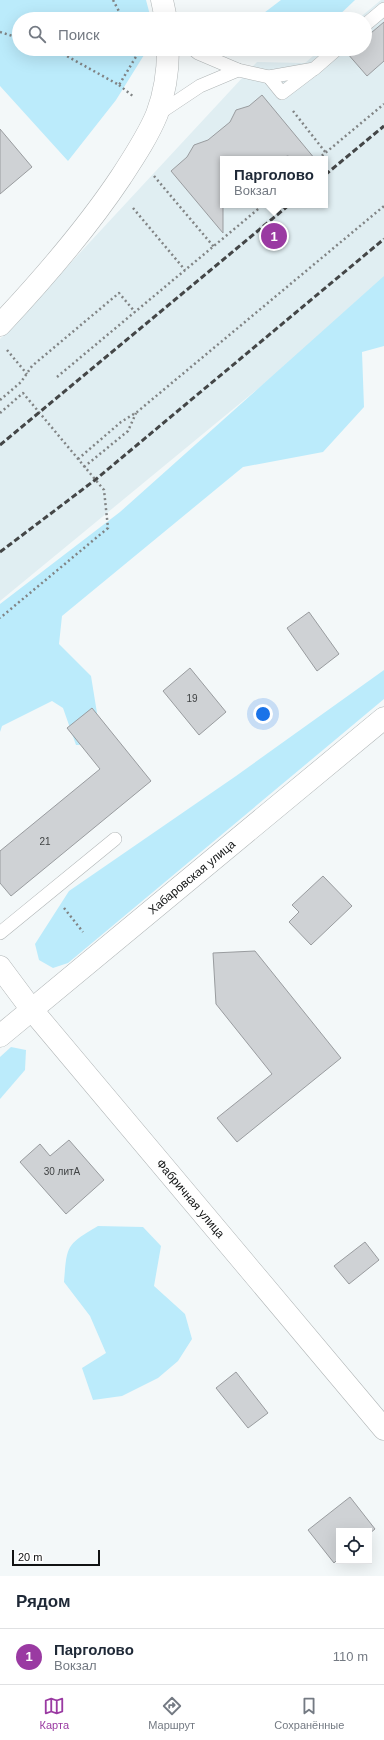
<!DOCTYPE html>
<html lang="ru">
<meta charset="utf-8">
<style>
body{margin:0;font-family:Arial,sans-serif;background:#f6f6f7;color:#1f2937}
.controls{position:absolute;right:12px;bottom:12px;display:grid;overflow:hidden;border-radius:0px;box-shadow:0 4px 16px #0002}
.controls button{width:36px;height:36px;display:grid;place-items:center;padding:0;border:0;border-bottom:1px solid #e0e1e3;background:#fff;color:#1f2937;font:20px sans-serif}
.scale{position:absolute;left:12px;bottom:10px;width:88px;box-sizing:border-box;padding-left:4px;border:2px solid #111313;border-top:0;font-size:11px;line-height:14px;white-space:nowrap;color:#111313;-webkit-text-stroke:3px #fff;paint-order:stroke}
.you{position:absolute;left:263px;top:714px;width:14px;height:14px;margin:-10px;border:3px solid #fff;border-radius:50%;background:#1a73e8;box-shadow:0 0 0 6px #1a73e833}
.badge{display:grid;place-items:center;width:26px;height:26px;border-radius:50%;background:#9a3aa2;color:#fff;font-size:13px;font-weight:700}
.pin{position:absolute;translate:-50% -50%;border:2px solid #fff;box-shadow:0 1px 4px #0006}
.popup{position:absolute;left:220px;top:156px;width:108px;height:52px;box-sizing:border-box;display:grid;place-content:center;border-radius:0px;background:#fff;filter:drop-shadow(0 1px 3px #0005);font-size:13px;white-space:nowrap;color:#747a83}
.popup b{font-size:15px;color:#1f2937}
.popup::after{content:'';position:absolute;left:50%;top:100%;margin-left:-8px;border:8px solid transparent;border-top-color:#fff}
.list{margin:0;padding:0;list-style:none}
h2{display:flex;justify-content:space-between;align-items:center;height:52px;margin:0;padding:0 16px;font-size:17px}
h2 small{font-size:13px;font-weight:400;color:#747a83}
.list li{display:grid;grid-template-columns:26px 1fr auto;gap:12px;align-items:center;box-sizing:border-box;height:56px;padding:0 16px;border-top:1px solid #e0e1e3}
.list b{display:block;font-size:15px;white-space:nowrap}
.list p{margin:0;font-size:13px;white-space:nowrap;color:#747a83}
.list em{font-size:13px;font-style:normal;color:#747a83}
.icon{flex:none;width:22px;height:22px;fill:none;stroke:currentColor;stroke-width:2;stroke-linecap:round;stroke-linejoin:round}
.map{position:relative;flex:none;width:384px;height:1576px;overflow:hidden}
.search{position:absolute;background:#fff;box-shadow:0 4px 16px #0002;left:12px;right:12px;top:12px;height:44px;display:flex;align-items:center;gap:10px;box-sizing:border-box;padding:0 14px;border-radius:22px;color:#747a83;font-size:15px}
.sheet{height:108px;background:#fff}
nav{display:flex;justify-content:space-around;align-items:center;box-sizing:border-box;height:56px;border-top:1px solid #e0e1e3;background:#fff;font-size:11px;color:#747a83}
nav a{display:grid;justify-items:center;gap:2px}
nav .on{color:#9a3aa2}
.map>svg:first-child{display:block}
</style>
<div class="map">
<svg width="384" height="1576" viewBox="0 0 384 1576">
<rect width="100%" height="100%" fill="#f3f8f9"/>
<path fill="#e0eef2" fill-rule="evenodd" d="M 381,0 L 384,0 L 384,285 L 0,601 L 0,339 L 257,62 L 305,63 L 321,49 L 365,49 L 365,19 L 358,19 ZM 223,159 L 325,159 L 325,205 L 223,205 Z"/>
<g fill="#bbebfb">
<path d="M 0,0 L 146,0 L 151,19 L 19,19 L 19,49 L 146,49 L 144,55 L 116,100 L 68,161 L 0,86 Z"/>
<path d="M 281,0 L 355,0 L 335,19 L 256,19 Z"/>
<path d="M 384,276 L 384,346 L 362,352 L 364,407 L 323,452 L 243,467 L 62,616 L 59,644 L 91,676 L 102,744 L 76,745 L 63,708 L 52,701 L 2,726 L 0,732 L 0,604 L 120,512 Z"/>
<path d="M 384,670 L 384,699 L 68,963 L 53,968 L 39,960 L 35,944 L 69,891 L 236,776 Z"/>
<path d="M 11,1047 L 26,1050 L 25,1070 L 0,1099 L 0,1057 Z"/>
<path d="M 98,1226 L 143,1227 L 161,1246 L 154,1286 L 185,1314 L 192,1339 L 178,1361 L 158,1378 L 122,1396 L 93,1400 L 82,1368 L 106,1353 L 90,1316 L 64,1282 C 67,1245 66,1245 98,1226 Z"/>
</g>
<g fill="#cfd2d5" stroke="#999c9f">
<path d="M 384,22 L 384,61 L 367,76 L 347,53 L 351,49 L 365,49 L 365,38 Z"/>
<path d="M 262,95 L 315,159 L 300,159 L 287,156 L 283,159 L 223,159 L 223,233 L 171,171 L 187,157 L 194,145 L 208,140 L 230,122 L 236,110 L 249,106 Z"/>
<path d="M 0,129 L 32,167 L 0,194 Z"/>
<path d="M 309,612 L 339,654 L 317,671 L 287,628 Z"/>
<path d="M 190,668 L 226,712 L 199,735 L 163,691 Z"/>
<path d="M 92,708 L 151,781 L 11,896 L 0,883 L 0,851 L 100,769 L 67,728 Z"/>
<path d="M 323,876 L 352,906 L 311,945 L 289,922 L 299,912 L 292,905 Z"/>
<path d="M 255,951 L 341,1058 L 237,1142 L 217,1118 L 272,1074 L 216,1004 L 213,953 Z"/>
<path d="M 69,1140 L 104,1180 L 66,1214 L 20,1162 L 40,1144 L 50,1156 Z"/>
<path d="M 365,1242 L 379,1260 L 349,1284 L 334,1266 Z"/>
<path d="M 236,1372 L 268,1413 L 248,1428 L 216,1388 Z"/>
<path d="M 350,1497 L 375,1529 L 369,1534 L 369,1531 L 339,1531 L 339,1558 L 334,1563 L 308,1530 Z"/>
</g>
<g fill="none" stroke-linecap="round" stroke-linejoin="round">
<g stroke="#b0b5b6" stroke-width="14">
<g id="service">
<path d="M 365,25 L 384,9"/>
<path d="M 193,49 L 198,53 L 238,70 L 269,77 L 314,69 L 337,49"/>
<path d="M 269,77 L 282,93 L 311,71"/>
<path d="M 158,114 L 200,86 L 238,70"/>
<path d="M 0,933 L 115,839"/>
</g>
</g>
<g stroke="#b0b5b6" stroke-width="23">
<g id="minor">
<path d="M 162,0 L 166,19"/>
<path d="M 0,325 C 44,278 85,231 121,177 C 134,157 148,136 157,114 C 165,93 168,71 168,49"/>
<path id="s1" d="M 0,967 L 32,1010 L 384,1429"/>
<path id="s2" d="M 0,1036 L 384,718"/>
</g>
</g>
<g stroke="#818485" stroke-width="2.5" stroke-dasharray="2 3" stroke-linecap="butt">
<path d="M 113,0 L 123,19"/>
<path d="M 0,32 L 19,38"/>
<path d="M 54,49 L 119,85 L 137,55 L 135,49"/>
<path d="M 119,85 L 134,97"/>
<path d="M 293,111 L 326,153"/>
<path d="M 318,159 L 384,104"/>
<path d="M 154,176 L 214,247"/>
<path d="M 133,208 L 185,270"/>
<path d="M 7,350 L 27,374"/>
<path d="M 57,377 L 263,205"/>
<path d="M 0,400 L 21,382 L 32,366 L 119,293 L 135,312"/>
<path d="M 0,413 L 23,393 L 104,490 L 108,528 L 0,618"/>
<path d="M 78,459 L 121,422 L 137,412 L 384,206"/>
<path d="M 84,467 L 128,431 L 136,413"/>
<path d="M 64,908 L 83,932"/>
</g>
<use href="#service" stroke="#fff" stroke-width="13"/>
<use href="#minor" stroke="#fff" stroke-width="22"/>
<g stroke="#444647" stroke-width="3" stroke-dasharray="6 3" stroke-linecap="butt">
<path d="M 325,175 L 384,126"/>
<path d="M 0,445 L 289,205"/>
<path d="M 0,552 L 95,480 L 384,239"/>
</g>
</g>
<g text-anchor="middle" stroke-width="4" stroke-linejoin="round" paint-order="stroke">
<g font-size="10" fill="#404344">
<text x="192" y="702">19</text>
<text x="45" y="845">21</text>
<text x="62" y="1175">30 литА</text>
</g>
<g font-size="12" fill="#111313" stroke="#fff">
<text dy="4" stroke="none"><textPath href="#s2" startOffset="249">Хабаровская улица</textPath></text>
<text dy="4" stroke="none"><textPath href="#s1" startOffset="300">Фабричная улица</textPath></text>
</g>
</g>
</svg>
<div class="controls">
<button><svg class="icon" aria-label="locate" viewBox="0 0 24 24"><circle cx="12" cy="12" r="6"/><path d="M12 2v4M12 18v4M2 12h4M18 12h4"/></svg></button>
</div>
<div class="scale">20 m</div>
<div class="you"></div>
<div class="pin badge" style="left:274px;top:236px">1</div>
<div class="popup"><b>Парголово</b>Вокзал</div>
<div class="search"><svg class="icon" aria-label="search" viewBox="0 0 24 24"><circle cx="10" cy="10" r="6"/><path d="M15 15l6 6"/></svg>Поиск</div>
</div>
<section class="sheet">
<h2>Рядом<small></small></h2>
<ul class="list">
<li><span class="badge">1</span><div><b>Парголово</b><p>Вокзал</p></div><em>110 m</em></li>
</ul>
</section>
<nav>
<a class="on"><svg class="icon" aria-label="map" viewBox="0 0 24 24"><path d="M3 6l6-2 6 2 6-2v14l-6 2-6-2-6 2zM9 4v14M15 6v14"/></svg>Карта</a>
<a><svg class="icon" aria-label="directions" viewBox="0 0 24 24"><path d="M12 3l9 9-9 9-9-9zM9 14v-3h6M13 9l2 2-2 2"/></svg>Маршрут</a>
<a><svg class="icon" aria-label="saved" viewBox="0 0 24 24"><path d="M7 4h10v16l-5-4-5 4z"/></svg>Сохранённые</a>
</nav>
